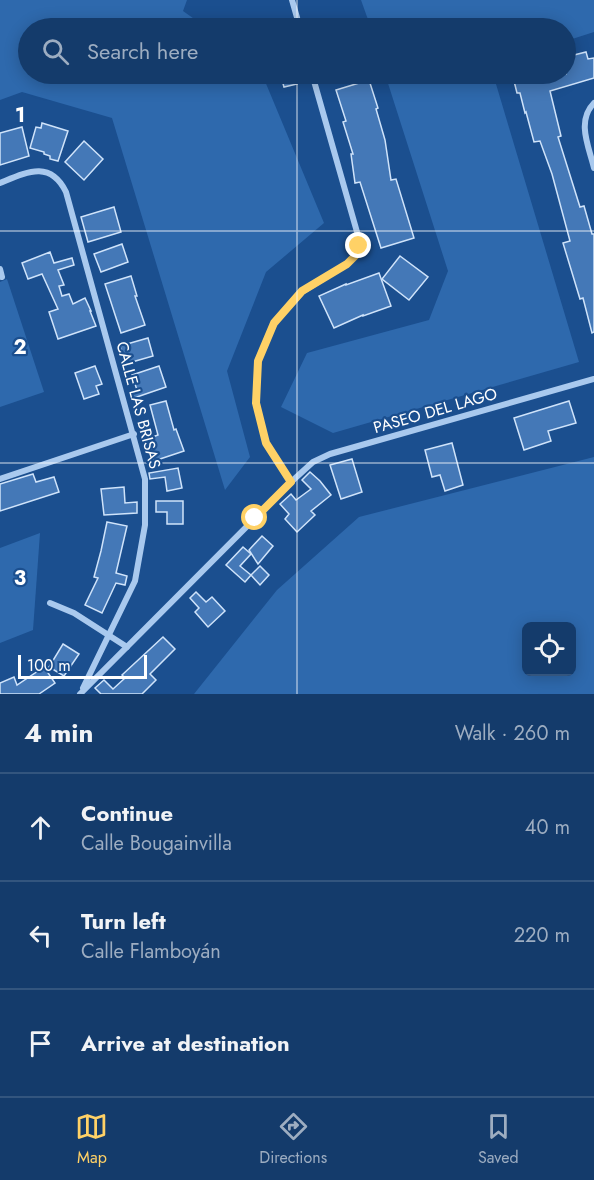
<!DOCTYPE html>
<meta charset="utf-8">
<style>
body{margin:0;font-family:Jost,sans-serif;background:#214673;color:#f1f3f6}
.controls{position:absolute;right:18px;bottom:18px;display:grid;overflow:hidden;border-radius:9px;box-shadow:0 3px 15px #0003}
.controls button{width:54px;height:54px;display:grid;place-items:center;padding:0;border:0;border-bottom:2px solid #33557e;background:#143b6b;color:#f1f3f6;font:30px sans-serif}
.scale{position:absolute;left:18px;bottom:15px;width:129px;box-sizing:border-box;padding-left:6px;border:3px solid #fff;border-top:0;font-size:16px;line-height:21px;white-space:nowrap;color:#fff;-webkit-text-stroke:4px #1b4f8f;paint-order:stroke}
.stop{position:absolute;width:18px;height:18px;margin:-14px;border:4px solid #ffd166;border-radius:50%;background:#fff}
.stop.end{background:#ffd166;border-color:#fff;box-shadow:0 2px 6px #0008}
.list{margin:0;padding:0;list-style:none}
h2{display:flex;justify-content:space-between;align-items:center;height:78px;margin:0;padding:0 24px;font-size:26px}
h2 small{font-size:20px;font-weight:400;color:#9dadc1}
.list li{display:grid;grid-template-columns:39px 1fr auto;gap:18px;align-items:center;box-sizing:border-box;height:108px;padding:0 24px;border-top:2px solid #33557e}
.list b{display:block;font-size:22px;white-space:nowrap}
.list p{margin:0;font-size:20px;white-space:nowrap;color:#9dadc1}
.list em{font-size:20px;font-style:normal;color:#9dadc1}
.icon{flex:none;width:33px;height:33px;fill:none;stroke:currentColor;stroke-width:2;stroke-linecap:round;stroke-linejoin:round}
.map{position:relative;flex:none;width:594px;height:694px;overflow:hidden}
.search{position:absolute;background:#143b6b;box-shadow:0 3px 15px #0003;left:18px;right:18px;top:18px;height:66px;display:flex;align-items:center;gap:15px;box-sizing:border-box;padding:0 21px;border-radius:33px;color:#9dadc1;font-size:22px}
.sheet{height:402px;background:#143b6b}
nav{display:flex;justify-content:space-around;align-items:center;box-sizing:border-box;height:84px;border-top:2px solid #33557e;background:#143b6b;font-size:16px;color:#9dadc1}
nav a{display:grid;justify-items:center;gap:3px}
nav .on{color:#ffd166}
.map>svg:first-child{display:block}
</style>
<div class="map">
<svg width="594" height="694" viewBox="0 0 594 694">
<rect width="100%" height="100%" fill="#1b4f8f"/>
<g fill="#2e69ad" fill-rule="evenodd">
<path d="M 0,0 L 187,0 L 183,11 L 207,28 L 28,28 L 28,74 L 262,74 L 324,223 L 266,272 L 227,371 L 250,457 L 225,490 L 112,118 L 22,92 L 0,100 Z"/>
<path d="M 361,0 L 594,0 L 594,32 L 566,41 L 566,28 L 371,28 Z"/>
<path d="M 385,74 L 493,74 L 579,362 L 333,433 L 281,407 L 307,353 L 429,320 L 448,271 Z"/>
<path d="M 7,279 L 44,392 L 0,407 L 0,282 Z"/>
<path d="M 594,457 L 594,694 L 194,694 L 277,590 L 359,517 ZM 526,626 L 572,626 L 572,672 L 526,672 Z"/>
<path d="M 40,533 L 33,630 L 0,643 L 0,548 Z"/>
</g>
<g fill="#4478b7" stroke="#cfe3fa" stroke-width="1.5">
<path d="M 586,52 L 588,59 L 594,58 L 594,78 L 550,91 L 561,136 L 558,137 L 580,207 L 584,206 L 592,234 L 594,234 L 594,332 L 592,333 L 583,298 L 580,299 L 563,243 L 570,241 L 552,174 L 540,141 L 534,142 L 526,112 L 525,113 L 520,93 L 517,93 L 514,81 L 542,74 L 566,74 L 566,66 L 569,65 L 566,57 Z"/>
<path d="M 273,74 L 297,74 L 297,75 L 294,76 L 297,84 L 284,87 L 282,80 L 276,82 Z"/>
<path d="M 369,80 L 378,108 L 376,109 L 385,140 L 391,180 L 396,179 L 414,238 L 381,248 L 360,182 L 355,183 L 351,154 L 353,154 L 343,122 L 346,121 L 336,90 Z"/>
<path d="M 42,123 L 68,131 L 58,161 L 50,159 L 50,156 L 44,154 L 44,152 L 30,148 L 36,127 L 41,128 Z"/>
<path d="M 22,127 L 29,156 L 0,165 L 0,133 Z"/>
<path d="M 84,141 L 103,159 L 84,180 L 65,162 Z"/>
<path d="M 114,207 L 121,232 L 88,242 L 81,217 Z"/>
<path d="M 122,244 L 128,262 L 101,272 L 94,254 Z"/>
<path d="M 50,252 L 54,263 L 72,258 L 74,265 L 58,270 L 64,285 L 59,286 L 62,296 L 69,294 L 73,304 L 85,298 L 91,311 L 90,311 L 96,326 L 58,339 L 49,312 L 58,309 L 42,274 L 28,279 L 22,263 Z"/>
<path d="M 400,256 L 428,277 L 409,300 L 382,279 Z"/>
<path d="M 379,273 L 391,306 L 363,316 L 363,315 L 334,328 L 319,296 L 346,284 L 346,285 Z"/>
<path d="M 131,276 L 137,296 L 135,296 L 145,325 L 121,333 L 105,284 Z"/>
<path d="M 148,338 L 153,356 L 125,364 L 120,346 Z"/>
<path d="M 95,366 L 102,384 L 96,386 L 99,394 L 84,399 L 75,373 Z"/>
<path d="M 159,366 L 166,387 L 131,399 L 129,393 L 137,390 L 132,375 Z"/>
<path d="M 166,401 L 174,430 L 176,429 L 184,451 L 154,461 L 147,439 L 158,435 L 150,405 Z"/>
<path d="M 569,401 L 576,423 L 548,431 L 551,441 L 524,450 L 514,418 Z"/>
<path d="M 452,443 L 463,485 L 445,491 L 440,475 L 432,477 L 425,450 Z"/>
<path d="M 352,459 L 362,492 L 341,499 L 330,465 Z"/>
<path d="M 178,468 L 182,488 L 167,491 L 165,477 L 150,479 L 149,473 Z"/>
<path d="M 310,472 L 320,481 L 331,495 L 311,511 L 315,515 L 297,532 L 285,519 L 289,514 L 280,504 L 291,494 L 296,500 L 311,489 L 302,480 Z"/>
<path d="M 33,474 L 36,482 L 54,477 L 59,492 L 0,511 L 0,484 Z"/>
<path d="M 124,487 L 125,503 L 137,502 L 137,513 L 104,515 L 101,489 Z"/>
<path d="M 156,501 L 183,501 L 183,524 L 167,524 L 167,512 L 156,512 Z"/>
<path d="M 107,522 L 127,526 L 116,573 L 127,576 L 125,585 L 116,583 L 102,613 L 85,605 L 98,578 L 94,577 L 101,551 Z"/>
<path d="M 262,536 L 273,546 L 258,564 L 249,550 Z"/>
<path d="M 243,547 L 251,554 L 240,566 L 251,575 L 245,582 L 226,565 Z"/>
<path d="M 260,566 L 269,575 L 260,585 L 251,575 Z"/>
<path d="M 196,592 L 206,602 L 212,597 L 225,611 L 208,627 L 195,612 L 199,608 L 190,598 Z"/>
<path d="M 163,637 L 175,649 L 150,674 L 156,680 L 142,694 L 101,694 L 95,688 L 104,680 L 113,689 L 125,678 L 122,675 Z"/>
<path d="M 63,644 L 79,654 L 64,676 L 49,667 Z"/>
<path d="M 44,667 L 55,683 L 39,694 L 0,694 L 0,683 L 14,677 L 17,685 Z"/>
</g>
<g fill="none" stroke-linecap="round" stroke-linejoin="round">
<g stroke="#a9c9ee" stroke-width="6">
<path d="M 292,0 L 300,28"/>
<path d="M 594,103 C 576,121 589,147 594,168"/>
<path d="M 0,183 C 27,172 50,160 66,192 L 145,479 L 145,525 L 135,581 L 83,688"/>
<path d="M 0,269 L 2,277"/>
<path d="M 0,479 L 134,434"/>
<path d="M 291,482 L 266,443 L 256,403 L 258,361 L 274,323 L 302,292 L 347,264 L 355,256 L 359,246 L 359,239 L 312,74"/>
<path d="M 50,603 L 74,613 L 127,647"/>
<path d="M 80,694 L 291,482 L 313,462 L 330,454 L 594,379"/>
</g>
</g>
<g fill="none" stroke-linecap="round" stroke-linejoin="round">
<path stroke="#ffd166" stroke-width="8" d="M 255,518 L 291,482 L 266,443 L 256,403 L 258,361 L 274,323 L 302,291 L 347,264 L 355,256 L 359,246"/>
</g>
<path fill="none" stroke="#fff" stroke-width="1.5" stroke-opacity="0.55" d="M 297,0 L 297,28M 297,74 L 297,694M 0,231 L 594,231M 0,463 L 594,463"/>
<g text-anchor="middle" stroke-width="4.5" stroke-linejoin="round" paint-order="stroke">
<g font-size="16" fill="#fff" stroke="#1b4f8f">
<text transform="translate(139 405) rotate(75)" y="6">CALLE LAS BRISAS</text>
<text transform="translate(435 410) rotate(-16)" y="6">PASEO DEL LAGO</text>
</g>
</g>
<g font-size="20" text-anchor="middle" font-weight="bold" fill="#fff" stroke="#1b4f8f" stroke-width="4.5" stroke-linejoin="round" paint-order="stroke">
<text x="20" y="122">1</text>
<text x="20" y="354">2</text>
<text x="20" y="585">3</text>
</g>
</svg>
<div class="controls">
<button><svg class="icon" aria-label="locate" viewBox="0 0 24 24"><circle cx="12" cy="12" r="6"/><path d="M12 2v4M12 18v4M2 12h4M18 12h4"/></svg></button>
</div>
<div class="scale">100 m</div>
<div class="stop" style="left:255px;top:518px"></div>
<div class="stop end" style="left:359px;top:246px"></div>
<div class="search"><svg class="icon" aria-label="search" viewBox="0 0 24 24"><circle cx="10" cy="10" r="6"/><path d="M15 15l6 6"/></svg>Search here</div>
</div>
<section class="sheet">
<h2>4 min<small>Walk · 260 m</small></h2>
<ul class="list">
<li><svg class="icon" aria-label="ahead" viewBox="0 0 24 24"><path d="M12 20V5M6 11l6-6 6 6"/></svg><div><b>Continue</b><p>Calle Bougainvilla</p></div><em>40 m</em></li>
<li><svg class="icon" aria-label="left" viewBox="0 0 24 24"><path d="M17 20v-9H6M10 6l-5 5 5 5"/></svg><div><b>Turn left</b><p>Calle Flamboyán</p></div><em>220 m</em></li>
<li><svg class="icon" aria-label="arrive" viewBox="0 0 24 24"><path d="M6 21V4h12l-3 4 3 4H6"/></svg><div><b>Arrive at destination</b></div></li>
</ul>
</section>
<nav>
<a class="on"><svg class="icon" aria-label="map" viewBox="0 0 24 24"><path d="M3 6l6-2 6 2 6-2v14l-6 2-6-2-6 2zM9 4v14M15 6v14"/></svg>Map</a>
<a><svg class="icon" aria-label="directions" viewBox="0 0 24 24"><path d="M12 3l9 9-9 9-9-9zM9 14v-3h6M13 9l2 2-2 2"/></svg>Directions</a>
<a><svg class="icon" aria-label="saved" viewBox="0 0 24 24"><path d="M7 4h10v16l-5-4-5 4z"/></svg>Saved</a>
</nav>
